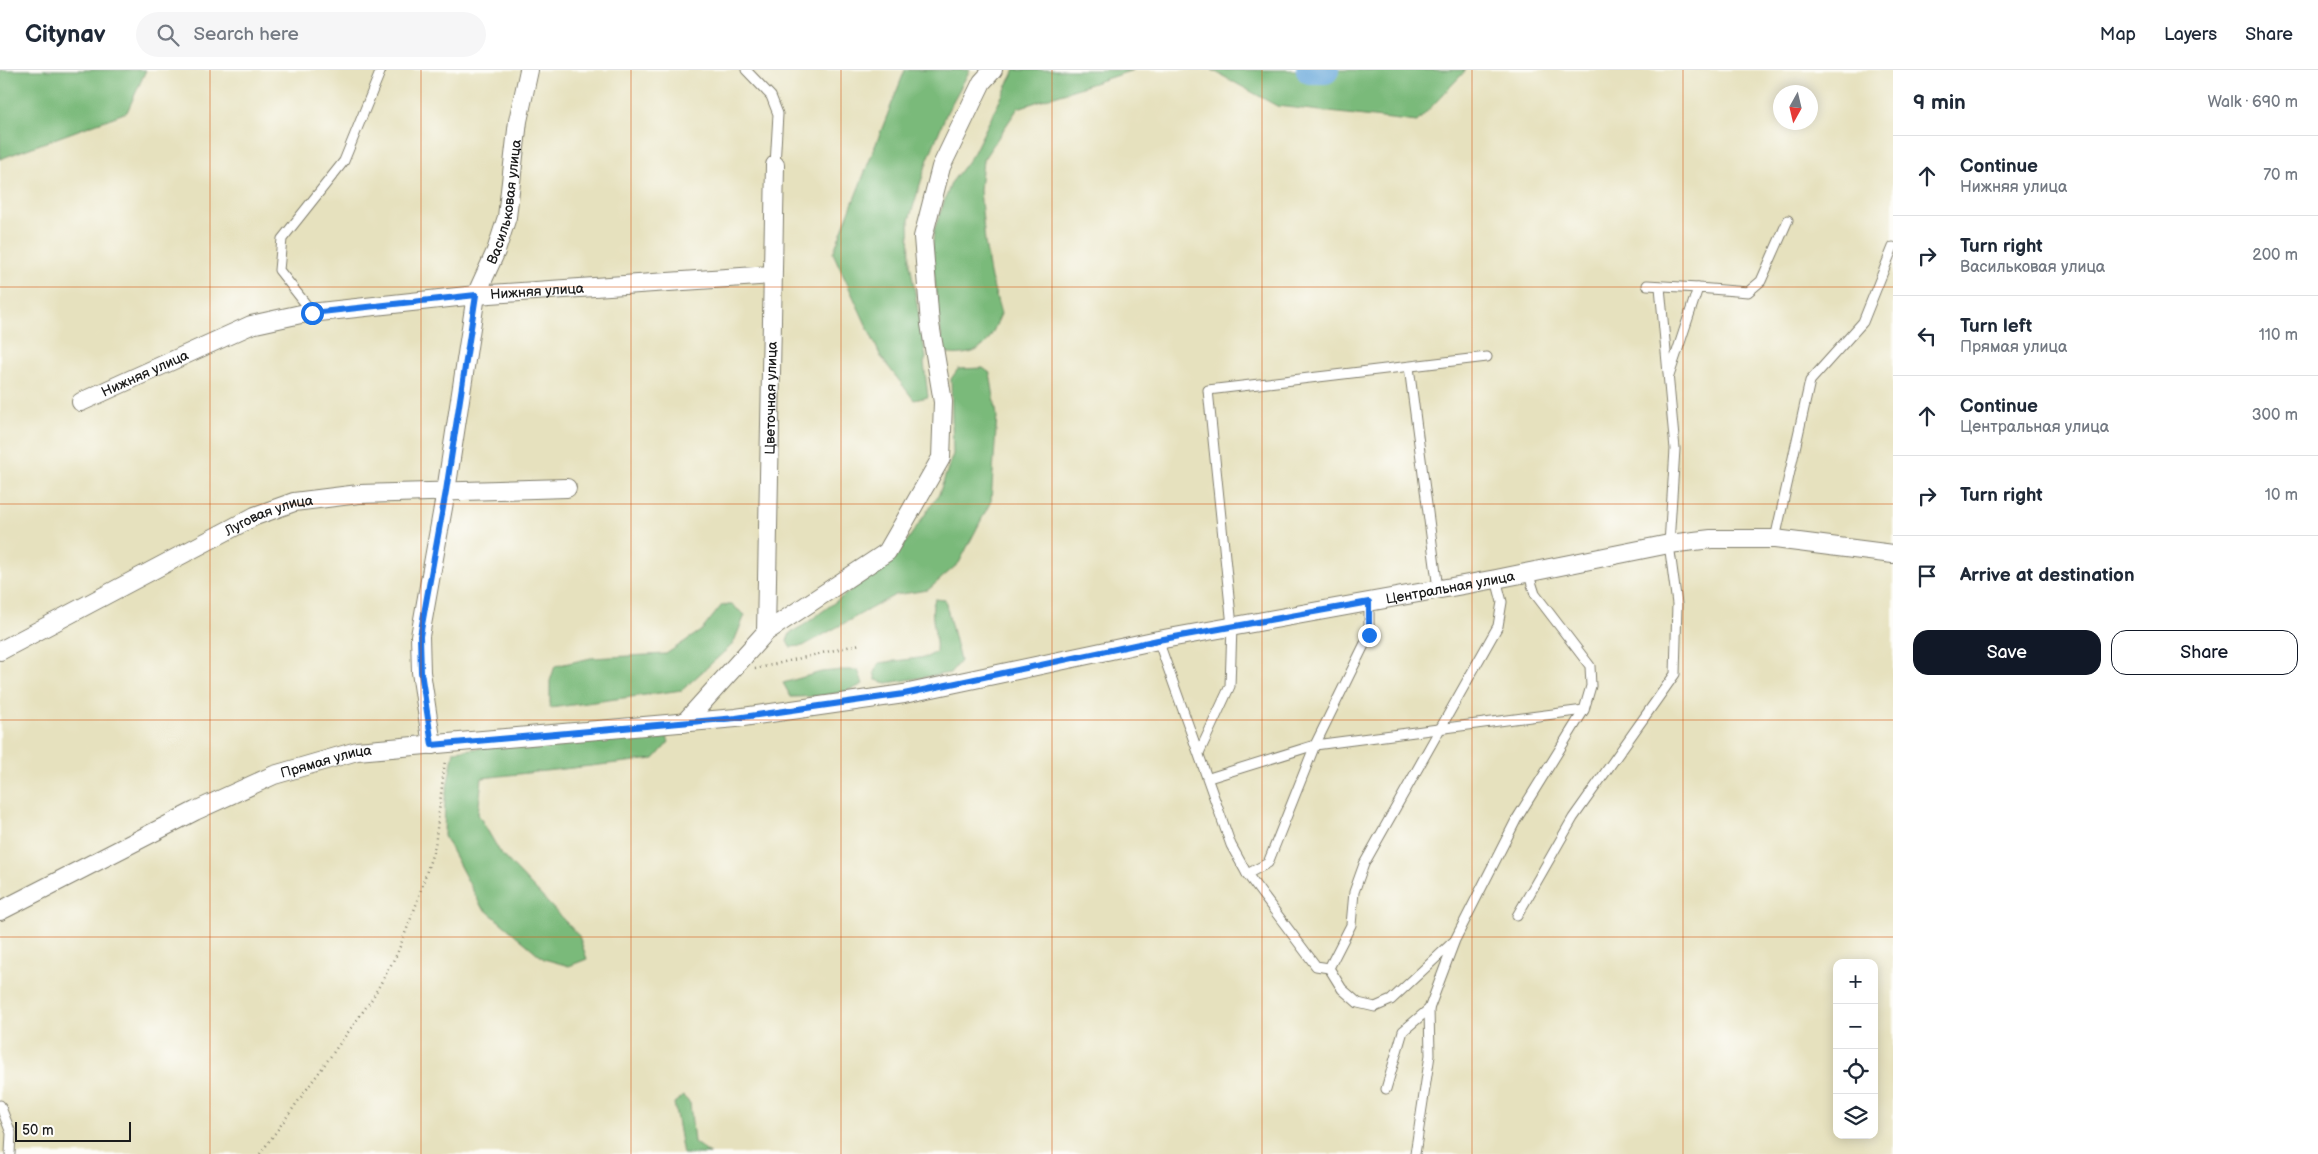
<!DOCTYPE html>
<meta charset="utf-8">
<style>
body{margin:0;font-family:"Balsamiq Sans",sans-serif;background:#f6f6f7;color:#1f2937}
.controls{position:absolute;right:15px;bottom:15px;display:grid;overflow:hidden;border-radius:10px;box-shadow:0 2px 12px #0003}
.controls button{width:45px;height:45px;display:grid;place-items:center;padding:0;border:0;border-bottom:1px solid #e0e1e3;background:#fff;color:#1f2937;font:25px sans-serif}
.compass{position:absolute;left:1773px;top:15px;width:45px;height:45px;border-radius:50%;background:#fff;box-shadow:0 2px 12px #0003;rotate:188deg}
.scale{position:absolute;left:15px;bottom:12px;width:116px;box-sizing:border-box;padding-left:5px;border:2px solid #1c1c1c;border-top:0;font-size:14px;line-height:18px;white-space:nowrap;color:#1c1c1c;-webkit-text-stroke:4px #fdfcf7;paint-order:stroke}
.stop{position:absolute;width:15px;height:15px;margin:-11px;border:4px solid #1a73e8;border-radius:50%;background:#fff}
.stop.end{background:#1a73e8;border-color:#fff;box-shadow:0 1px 5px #0008}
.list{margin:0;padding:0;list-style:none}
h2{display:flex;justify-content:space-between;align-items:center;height:65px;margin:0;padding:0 20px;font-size:21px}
h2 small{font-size:16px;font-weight:400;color:#747a83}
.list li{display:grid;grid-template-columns:32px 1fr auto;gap:15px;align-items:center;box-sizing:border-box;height:80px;padding:0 20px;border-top:1px solid #e0e1e3}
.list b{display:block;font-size:19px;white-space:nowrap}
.list p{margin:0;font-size:16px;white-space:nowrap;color:#747a83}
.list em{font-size:16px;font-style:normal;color:#747a83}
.actions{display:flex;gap:10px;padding:15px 20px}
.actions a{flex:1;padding:11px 0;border:1px solid #111827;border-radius:15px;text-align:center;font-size:18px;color:#111827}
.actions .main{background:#111827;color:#fff}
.icon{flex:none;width:28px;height:28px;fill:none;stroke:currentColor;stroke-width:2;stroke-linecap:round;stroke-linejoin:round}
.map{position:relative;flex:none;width:1893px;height:1084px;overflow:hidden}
header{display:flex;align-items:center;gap:30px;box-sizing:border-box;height:70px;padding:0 25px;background:#fff;border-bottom:1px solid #e0e1e3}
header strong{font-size:24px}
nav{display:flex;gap:28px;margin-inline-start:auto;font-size:18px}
.search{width:350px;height:45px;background:#f6f6f7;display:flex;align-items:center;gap:12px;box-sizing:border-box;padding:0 18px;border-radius:28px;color:#747a83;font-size:19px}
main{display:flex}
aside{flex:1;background:#fff}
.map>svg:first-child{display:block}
</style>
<header>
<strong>Citynav</strong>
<div class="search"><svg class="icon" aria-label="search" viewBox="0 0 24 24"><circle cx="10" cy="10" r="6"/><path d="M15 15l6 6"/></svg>Search here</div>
<nav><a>Map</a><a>Layers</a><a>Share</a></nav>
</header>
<main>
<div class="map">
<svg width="1893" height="1084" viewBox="0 0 1893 1084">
<rect width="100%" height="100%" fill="#fdfcf7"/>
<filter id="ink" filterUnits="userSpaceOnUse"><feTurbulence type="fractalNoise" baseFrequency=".02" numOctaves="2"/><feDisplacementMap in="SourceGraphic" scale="10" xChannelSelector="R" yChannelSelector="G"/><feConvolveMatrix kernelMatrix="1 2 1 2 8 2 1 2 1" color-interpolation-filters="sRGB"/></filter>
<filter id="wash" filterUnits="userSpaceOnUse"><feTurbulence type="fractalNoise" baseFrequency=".0096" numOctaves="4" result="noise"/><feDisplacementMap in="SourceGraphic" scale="20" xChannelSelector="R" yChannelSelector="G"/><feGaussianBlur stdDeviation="1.12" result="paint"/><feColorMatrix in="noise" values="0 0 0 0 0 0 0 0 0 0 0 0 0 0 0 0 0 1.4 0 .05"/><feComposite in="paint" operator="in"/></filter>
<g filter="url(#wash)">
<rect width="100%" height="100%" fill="#e6e1be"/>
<g fill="#7aba7a" stroke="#4b6b4b">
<path d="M 0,0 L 146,0 L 127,42 L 0,89 Z"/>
<path d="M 905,0 L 970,0 L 947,42 L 928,89 L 909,150 L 910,193 L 926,288 L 924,293 L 928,327 L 914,330 L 881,287 L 833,183 Z"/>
<path d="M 1015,0 L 1133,0 L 1018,38 L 983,90 L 980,120 L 985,172 L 990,204 L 1001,244 C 991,265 988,282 962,284 C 955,285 950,285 943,281 L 932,186 L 934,160 L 951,113 L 973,84 Z"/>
<path d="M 1212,0 L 1466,0 L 1417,52 L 1277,36 Z"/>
<path d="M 983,298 L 990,303 L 997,346 L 991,431 L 959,493 L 928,520 L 895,525 L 803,576 L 790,577 L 787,571 L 790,563 L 804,555 L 896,487 L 939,424 L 953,384 L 951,309 L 958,299 Z"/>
<path d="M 935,529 L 945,530 L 960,591 L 950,603 L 887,613 L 876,610 L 874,602 L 879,593 L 927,587 L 936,582 C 938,564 928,544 935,529 Z"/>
<path d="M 722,535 L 732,535 L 745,545 L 733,574 L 682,620 L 550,638 L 550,611 L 555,596 L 591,588 L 666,584 L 702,560 Z"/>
<path d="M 843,600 L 858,600 L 863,614 C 845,625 812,627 791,627 L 783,613 L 821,602 Z"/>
<path d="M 663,658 L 669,672 L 654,689 L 482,708 L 478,744 L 500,782 L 579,866 L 587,889 L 569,896 L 544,889 L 481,836 L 444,766 L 445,728 L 454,681 Z"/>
<path d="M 683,1026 L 690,1033 L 694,1072 L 710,1084 L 683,1084 L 674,1033 Z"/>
</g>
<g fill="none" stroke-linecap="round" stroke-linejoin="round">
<path stroke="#67a8db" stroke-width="28" d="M 1310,0 L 1325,0"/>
</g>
</g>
<g filter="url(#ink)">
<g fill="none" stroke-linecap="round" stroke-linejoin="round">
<g stroke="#817e6d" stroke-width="11">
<g id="lane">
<path d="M 746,0 L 771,26 L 778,44 L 775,95"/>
<path d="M 1647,215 L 1698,218"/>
<path d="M 312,242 L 279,200 L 282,169 L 344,91 L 381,0"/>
<path d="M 1409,297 L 1438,519"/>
<path d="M 1669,306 L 1698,218 L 1748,222 L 1761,211 L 1788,150"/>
<path d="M 1775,469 L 1810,311 L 1863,252 L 1893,177"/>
<path d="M 1158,570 L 1231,775 L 1247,804 L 1316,896 L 1329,898 L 1351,855 L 1354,822 L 1364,794 L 1498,556 L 1502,532 L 1496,509"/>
<path d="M 1199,683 L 1230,616 L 1232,556 L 1208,320 L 1487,287"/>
<path d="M 1209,708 L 1315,675 L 1584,640"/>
<path d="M 1247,804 L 1268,793 L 1315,675 L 1369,565 L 1369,532"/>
<path d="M 1517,846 L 1573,748 L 1675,604 L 1677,534 L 1669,474 L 1675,379 L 1660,217"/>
<path d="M 1329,898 L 1342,919 L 1358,933 L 1375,937 L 1391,930 L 1453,872"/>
<path d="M 1386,1019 L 1403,961 L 1429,939 L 1455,870 L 1516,750 L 1584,640 L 1591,616 L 1590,596 L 1535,524 L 1528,502"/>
<path d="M 0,1035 L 11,1063 L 10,1084"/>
<path d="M 1415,1084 L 1430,985 L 1429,939"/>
</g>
</g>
<g stroke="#817e6d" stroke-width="20">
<g id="street">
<path id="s1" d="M 81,332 L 251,255 L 301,244 L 476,225 L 772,205"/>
<path id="s2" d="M 766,562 L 775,95"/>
<path id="s3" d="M 0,581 L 255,446 L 294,432 L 359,424 L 567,418"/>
<path d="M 684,653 L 766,562 L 887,482 L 941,388 L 943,332 L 930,254 L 923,167 L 941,97 L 982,12 L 993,0"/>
<path id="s4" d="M 432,675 L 421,602 L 420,566 L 446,421 L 476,225 L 496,181 L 507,147 L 518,51 L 529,0"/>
<path id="s5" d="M 0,841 L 195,741 L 274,705 L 357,681 L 736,648 L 904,624 L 1158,570 L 1496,509 L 1669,474 L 1711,469 L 1775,469 L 1893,484"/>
</g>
</g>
<g stroke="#817e6d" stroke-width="2.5" stroke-dasharray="1 4" stroke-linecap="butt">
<path d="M 755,599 L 860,574"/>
<path d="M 260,1084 L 372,929 L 397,884 L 415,838 L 435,776 L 445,690"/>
</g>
<use href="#lane" stroke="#fff" stroke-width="9"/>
<use href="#street" stroke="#fff" stroke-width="18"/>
</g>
</g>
<g fill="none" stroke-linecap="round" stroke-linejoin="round" filter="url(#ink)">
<path stroke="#1a73e8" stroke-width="6" d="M 312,243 L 476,225 L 446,421 L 420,566 L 421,602 L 432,675 L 736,648 L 904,624 L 1158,570 L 1369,532 L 1369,565"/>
</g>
<path fill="none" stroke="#d4530e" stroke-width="1" stroke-opacity="0.55" d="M 210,0 L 210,1084M 421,0 L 421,1084M 631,0 L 631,1084M 841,0 L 841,1084M 1052,0 L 1052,1084M 1262,0 L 1262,1084M 1472,0 L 1472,1084M 1683,0 L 1683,1084M 0,217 L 1893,217M 0,434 L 1893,434M 0,650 L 1893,650M 0,867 L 1893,867"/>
<g text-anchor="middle" stroke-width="4" stroke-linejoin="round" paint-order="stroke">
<g font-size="14" fill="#1c1c1c" stroke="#fdfcf7">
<text dy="5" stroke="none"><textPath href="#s4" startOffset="554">Васильковая улица</textPath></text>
<text dy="5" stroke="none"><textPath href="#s1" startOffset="475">Нижняя улица</textPath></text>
<text dy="5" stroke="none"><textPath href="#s1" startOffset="70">Нижняя улица</textPath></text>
<text dy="5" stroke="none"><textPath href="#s2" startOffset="234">Цветочная улица</textPath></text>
<text dy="5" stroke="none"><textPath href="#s3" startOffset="302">Луговая улица</textPath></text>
<text dy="5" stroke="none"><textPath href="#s5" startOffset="1499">Центральная улица</textPath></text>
<text dy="5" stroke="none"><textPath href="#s5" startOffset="360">Прямая улица</textPath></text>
</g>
</g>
</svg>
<div class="controls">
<button>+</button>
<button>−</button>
<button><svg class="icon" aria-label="locate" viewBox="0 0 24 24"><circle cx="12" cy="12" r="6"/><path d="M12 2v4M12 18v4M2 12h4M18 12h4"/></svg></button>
<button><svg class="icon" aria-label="layers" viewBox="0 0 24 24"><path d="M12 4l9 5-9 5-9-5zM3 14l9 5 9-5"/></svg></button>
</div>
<svg class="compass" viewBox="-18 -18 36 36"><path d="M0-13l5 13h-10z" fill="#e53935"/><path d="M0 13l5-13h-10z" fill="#747a83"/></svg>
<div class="scale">50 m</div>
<div class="stop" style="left:312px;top:243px"></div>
<div class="stop end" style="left:1369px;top:565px"></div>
</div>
<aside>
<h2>9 min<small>Walk · 690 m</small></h2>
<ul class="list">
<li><svg class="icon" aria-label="ahead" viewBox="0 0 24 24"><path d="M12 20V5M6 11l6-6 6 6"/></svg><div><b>Continue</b><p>Нижняя улица</p></div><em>70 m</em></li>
<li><svg class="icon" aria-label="right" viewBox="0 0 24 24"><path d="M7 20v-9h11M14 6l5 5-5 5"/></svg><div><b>Turn right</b><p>Васильковая улица</p></div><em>200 m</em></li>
<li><svg class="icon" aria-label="left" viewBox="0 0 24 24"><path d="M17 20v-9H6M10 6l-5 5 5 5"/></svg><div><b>Turn left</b><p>Прямая улица</p></div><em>110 m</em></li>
<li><svg class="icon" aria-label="ahead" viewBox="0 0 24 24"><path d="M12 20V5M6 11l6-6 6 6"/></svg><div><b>Continue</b><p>Центральная улица</p></div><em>300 m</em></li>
<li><svg class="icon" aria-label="right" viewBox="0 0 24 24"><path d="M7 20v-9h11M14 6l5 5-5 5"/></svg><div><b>Turn right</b></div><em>10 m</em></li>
<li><svg class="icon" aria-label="arrive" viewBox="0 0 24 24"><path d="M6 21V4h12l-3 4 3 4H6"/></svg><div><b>Arrive at destination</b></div></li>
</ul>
<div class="actions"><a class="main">Save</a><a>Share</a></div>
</aside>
</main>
